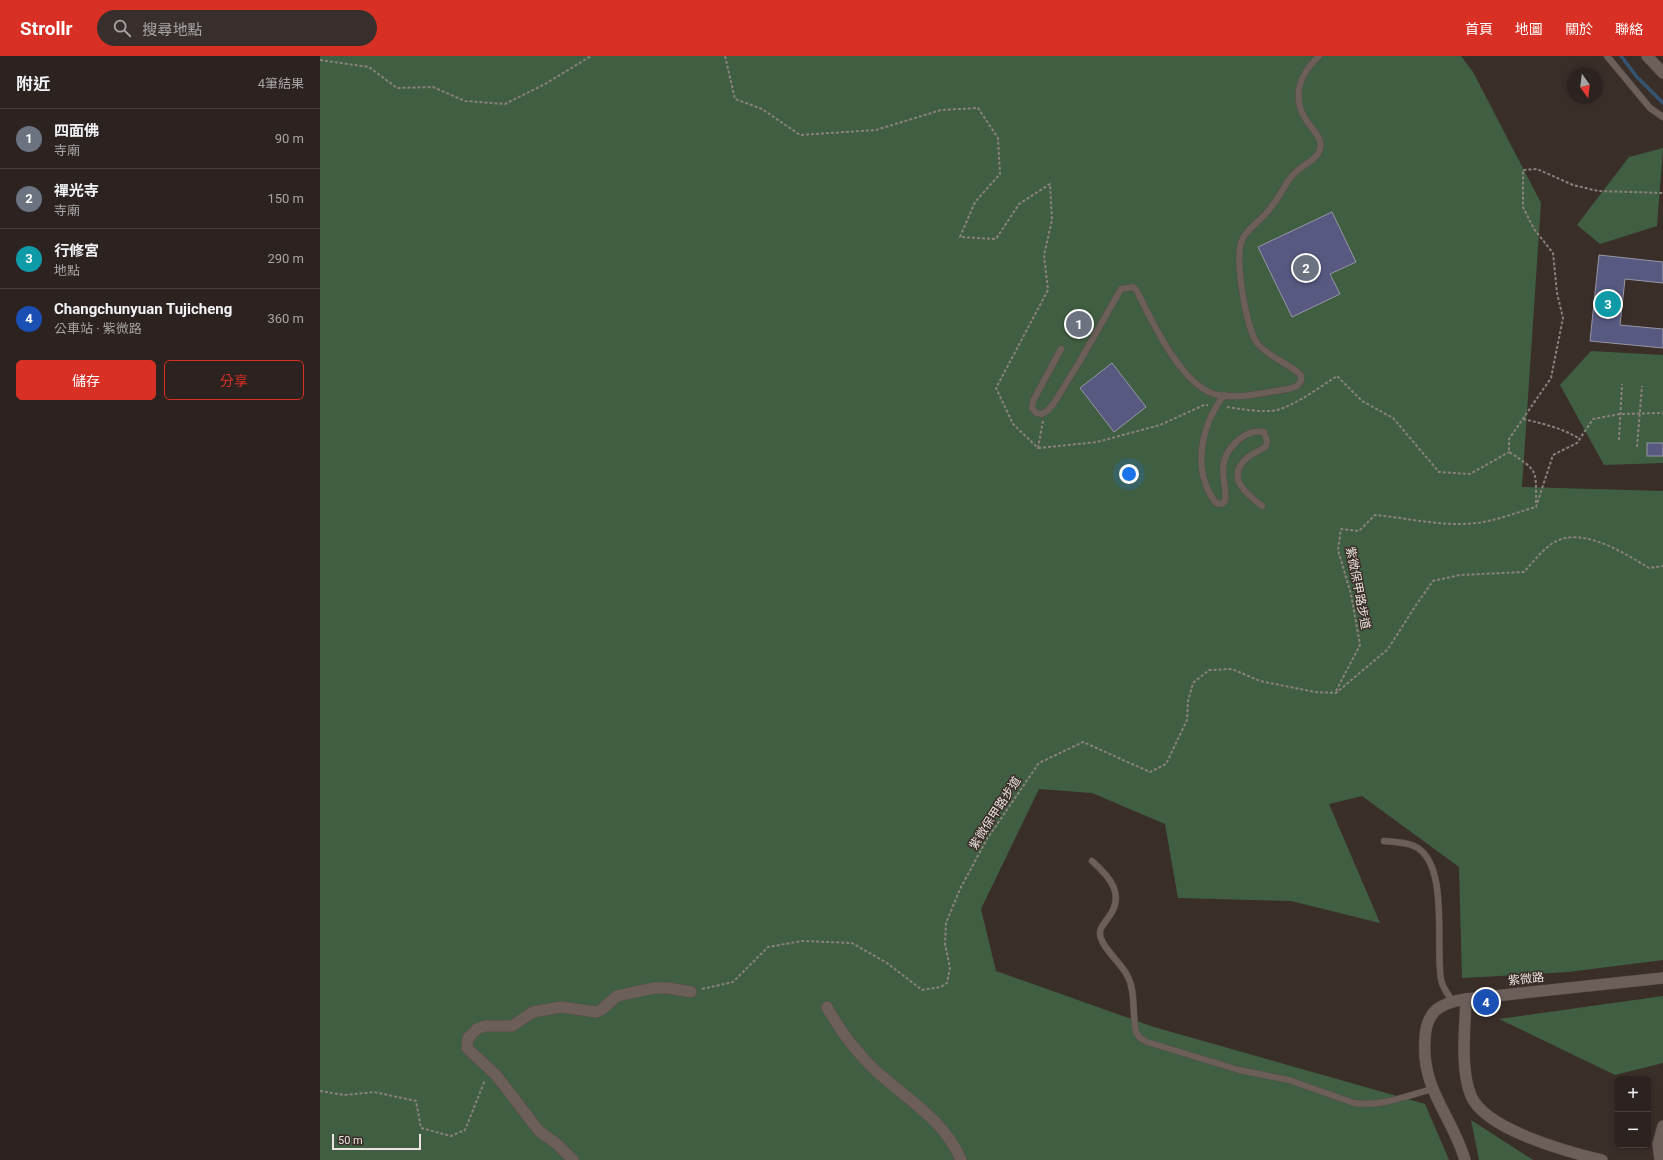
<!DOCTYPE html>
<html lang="zh-TW">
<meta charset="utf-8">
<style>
body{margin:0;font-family:Roboto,"Noto Sans TC",sans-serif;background:#382f2c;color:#f1f3f6}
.controls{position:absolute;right:12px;bottom:12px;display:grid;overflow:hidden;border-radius:6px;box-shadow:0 2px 6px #0003}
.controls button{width:36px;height:36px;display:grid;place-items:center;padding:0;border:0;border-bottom:1px solid #483f3d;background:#2c221f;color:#f1f3f6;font:20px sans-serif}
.compass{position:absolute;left:1247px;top:12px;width:36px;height:36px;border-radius:50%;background:#2c221f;box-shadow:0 2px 6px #0003;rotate:166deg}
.scale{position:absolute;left:12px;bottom:10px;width:89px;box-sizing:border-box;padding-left:4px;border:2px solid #ece4e1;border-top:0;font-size:11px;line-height:14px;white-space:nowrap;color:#ece4e1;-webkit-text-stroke:3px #3a2e29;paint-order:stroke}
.you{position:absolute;left:809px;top:418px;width:14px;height:14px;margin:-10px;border:3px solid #fff;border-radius:50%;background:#1a73e8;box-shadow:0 0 0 6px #1a73e833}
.badge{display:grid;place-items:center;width:26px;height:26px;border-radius:50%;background:#d93025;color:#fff;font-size:13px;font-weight:700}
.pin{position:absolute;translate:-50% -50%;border:2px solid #fff;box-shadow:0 1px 4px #0006}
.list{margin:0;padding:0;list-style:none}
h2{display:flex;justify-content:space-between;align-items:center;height:52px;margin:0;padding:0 16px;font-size:17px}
h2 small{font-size:13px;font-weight:400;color:#a6a4a4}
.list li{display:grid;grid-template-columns:26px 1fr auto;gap:12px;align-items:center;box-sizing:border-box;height:60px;padding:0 16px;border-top:1px solid #483f3d}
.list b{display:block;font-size:15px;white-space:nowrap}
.list p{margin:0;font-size:13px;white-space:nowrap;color:#a6a4a4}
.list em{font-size:13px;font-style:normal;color:#a6a4a4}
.actions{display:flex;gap:8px;padding:12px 16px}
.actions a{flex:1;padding:9px 0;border:1px solid #d93025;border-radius:6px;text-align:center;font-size:14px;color:#d93025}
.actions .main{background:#d93025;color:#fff}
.icon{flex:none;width:22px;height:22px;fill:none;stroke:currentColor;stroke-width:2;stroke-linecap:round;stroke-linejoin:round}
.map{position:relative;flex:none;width:1343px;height:1104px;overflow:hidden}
header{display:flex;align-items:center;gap:24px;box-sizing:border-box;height:56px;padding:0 20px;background:#d93025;color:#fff}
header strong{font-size:19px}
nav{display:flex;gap:22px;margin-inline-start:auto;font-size:14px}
.search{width:280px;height:36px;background:#382f2c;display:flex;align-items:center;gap:10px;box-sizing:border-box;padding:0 14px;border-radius:22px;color:#a6a4a4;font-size:15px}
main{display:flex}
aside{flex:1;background:#2c221f}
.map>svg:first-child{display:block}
</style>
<header>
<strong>Strollr</strong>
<div class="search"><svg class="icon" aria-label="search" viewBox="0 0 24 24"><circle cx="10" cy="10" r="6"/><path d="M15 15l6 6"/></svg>搜尋地點</div>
<nav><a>首頁</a><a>地圖</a><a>關於</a><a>聯絡</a></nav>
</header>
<main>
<aside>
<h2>附近<small>4筆結果</small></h2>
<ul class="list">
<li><span class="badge" style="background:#6b7280">1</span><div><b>四面佛</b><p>寺廟</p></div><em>90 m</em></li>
<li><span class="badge" style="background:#6b7280">2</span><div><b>禪光寺</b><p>寺廟</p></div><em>150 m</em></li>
<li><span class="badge" style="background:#0f9aa8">3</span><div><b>行修宮</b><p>地點</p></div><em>290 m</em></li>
<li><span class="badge" style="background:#1a4fb4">4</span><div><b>Changchunyuan Tujicheng</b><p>公車站 · 紫微路</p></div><em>360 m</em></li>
</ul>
<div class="actions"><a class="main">儲存</a><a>分享</a></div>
</aside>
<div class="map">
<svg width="1343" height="1104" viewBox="0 0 1343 1104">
<rect width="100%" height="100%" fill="#3a2e29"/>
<g fill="#405f42">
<path d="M 0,0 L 1141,0 L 1153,16 L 1221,147 L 1202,431 L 1343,435 L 1343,904 L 1248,916 L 1142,922 L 1139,811 L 1042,740 L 1009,748 L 1060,867 L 971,845 L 858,842 L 845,768 L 772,737 L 719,733 L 661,853 L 676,915 L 834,971 L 1105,1048 L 1129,1104 L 0,1104 Z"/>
<path d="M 1343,92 L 1337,170 L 1280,188 L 1257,169 L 1309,101 Z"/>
<path d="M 1271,295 L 1343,299 L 1343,407 L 1284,409 L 1240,329 Z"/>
<path d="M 1343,940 L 1343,1007 L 1295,1019 L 1179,963 Z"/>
<path d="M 1151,1064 L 1213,1104 L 1159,1104 Z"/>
</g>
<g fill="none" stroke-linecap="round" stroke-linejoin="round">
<path stroke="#355473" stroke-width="3.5" d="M 1301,0 L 1317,21 L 1343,47"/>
</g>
<g fill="#585981" stroke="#9696a4">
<path d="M 1012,156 L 1036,206 L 1010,218 L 1020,238 L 972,261 L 938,191 Z"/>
<path d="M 1279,199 L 1343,206 L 1343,227 L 1305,223 L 1300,269 L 1343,273 L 1343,292 L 1270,285 Z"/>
<path d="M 756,260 L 767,264 L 763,275 L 752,271 Z"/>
<path d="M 792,307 L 826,351 L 794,376 L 760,332 Z"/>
<rect x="1327" y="387" width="16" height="13"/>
</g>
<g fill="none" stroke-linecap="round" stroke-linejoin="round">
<g stroke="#564c48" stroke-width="7">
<g id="service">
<path d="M 1287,0 L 1330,52 L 1343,61"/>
<path d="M 741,293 L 713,345 L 712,352 L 716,357 L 722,358 L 727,355 L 734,347 L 760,305 L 797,240 L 801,233 L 813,231 L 817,235 C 831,264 863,333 898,339 C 921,343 946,336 968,333 L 977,330 L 981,325 L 981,319 C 968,307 948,301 937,287 C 926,272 914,200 922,184 C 927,173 940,165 948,155 C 958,144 963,131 972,120 C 979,110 997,105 1000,93 C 1003,82 992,73 986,64 C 971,40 980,18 999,0"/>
<path d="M 904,339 C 881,370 871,414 896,447 L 902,448 L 905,445 C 907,435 903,425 903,414 C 903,394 924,372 944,376 L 947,385 L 946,390 C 940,395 933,397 927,402 C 905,421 926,438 942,450"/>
<path d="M 1064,785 C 1074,786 1085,786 1094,790 C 1130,806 1115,890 1121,923 C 1122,931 1128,938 1132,945"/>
<path d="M 772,805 C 790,821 806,839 788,862 C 785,867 779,872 780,878 C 781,891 801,907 807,919 C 816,935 812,958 816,976 L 820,982 L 827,986 L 919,1014 L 969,1024 L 1034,1047 C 1060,1051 1087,1040 1112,1033"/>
</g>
</g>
<g stroke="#564c48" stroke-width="12">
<g id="minor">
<path d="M 1327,0 L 1343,17"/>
<path d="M 1146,943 C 1145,972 1140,1013 1151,1040 C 1166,1074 1248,1096 1282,1104"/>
<path d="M 507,951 C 519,973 536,996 555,1014 C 585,1042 625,1064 641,1104"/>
<path d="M 253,1104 L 237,1088 L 219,1075 L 176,1019 L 147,992 L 148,982 L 157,973 L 165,970 L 192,970 L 213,956 L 241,951 L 276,956 L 281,954 L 297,940 L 334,932 L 348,932 L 371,936"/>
<path d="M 1340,1104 L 1338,1088 L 1343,1070"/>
</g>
</g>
<g stroke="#564c48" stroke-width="12">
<path id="tertiary" d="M 1145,1104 C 1132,1059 1101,1034 1105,983 C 1106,955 1120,947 1146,943 L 1343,922"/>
</g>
<g stroke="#8a807c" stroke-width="2" stroke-dasharray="3 2" stroke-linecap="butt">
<path d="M 405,0 L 415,43 L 442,53 L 480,79 L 556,74 L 621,54 L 658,52 L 678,82 L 680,118 L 655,146 L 640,181 L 676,183 L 699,148 L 730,128 L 732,164 L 724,199 L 728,234 L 676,332 L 693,368 L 718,392 L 723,365"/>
<path d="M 0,4 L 49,11 L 77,32 L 113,31 L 145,45 L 185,48 L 225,28 L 271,0"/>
<path d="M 907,351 C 919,353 945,357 957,354 C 978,348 998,332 1017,320 L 1042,345 L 1073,362 L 1119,416 L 1150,418 L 1189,396"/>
<path d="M 1203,363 C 1224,368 1242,372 1260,383"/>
<path d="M 1299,384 L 1302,328"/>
<path d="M 1317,391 L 1322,330"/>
<path d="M 718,392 L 777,386 L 840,369 L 884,349 L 888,349"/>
<path d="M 1216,447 C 1216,413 1218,415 1189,396 L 1189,383 L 1231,322 L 1243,262 L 1237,237 L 1233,197 L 1214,173 L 1203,151 L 1203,114 L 1217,113 L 1253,129 L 1278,135 L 1343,137"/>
<path d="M 1016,635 L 1040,589 L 1031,538 L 1018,494 L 1021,473 L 1039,475 L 1055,459 C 1088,462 1123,471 1156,467 C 1176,465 1197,456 1216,451 L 1233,399 L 1257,387 L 1273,363 L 1300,358 L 1343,357"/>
<path d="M 382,933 L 413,926 L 448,891 L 482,885 L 532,887 L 567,907 L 602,934 L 621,931 L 627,927 L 630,912 L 625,888 L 626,867 L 640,833 L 667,783 L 719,707 L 763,686 L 830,716 L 846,708 L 867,664 L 868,645 L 873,627 L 889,614 L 912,613 L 940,625 L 995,636 L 1016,637 L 1068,593 L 1096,549 L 1113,525 L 1140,519 L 1204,516 C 1212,507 1220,497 1230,489 C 1258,467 1304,497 1329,512 L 1343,510"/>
<path d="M 0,1035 L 24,1039 L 54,1036 L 96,1045 L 101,1072 L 131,1080 L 145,1074 L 165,1024"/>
</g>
<use href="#service" stroke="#6c5f59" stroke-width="6"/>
<use href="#minor" stroke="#6c5f59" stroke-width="11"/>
<use href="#tertiary" stroke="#6c5f59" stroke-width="11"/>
</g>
<g text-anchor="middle" stroke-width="3" stroke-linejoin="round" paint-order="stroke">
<g font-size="12" fill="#ece4e1" stroke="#3a2e29">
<text transform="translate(1038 532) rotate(79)" y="4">紫微保甲路步道</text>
<text transform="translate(675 757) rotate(-57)" y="4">紫微保甲路步道</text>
<text transform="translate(1206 923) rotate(-6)" y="4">紫微路</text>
</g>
</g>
</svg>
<div class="controls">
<button>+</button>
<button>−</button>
</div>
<svg class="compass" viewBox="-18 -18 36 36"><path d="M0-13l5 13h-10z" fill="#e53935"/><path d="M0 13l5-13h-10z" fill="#a6a4a4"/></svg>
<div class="scale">50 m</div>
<div class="you"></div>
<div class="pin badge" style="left:759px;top:268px;background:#6b7280">1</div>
<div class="pin badge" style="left:986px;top:212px;background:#6b7280">2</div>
<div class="pin badge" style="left:1288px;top:248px;background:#0f9aa8">3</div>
<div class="pin badge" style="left:1166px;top:946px;background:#1a4fb4">4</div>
</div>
</main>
